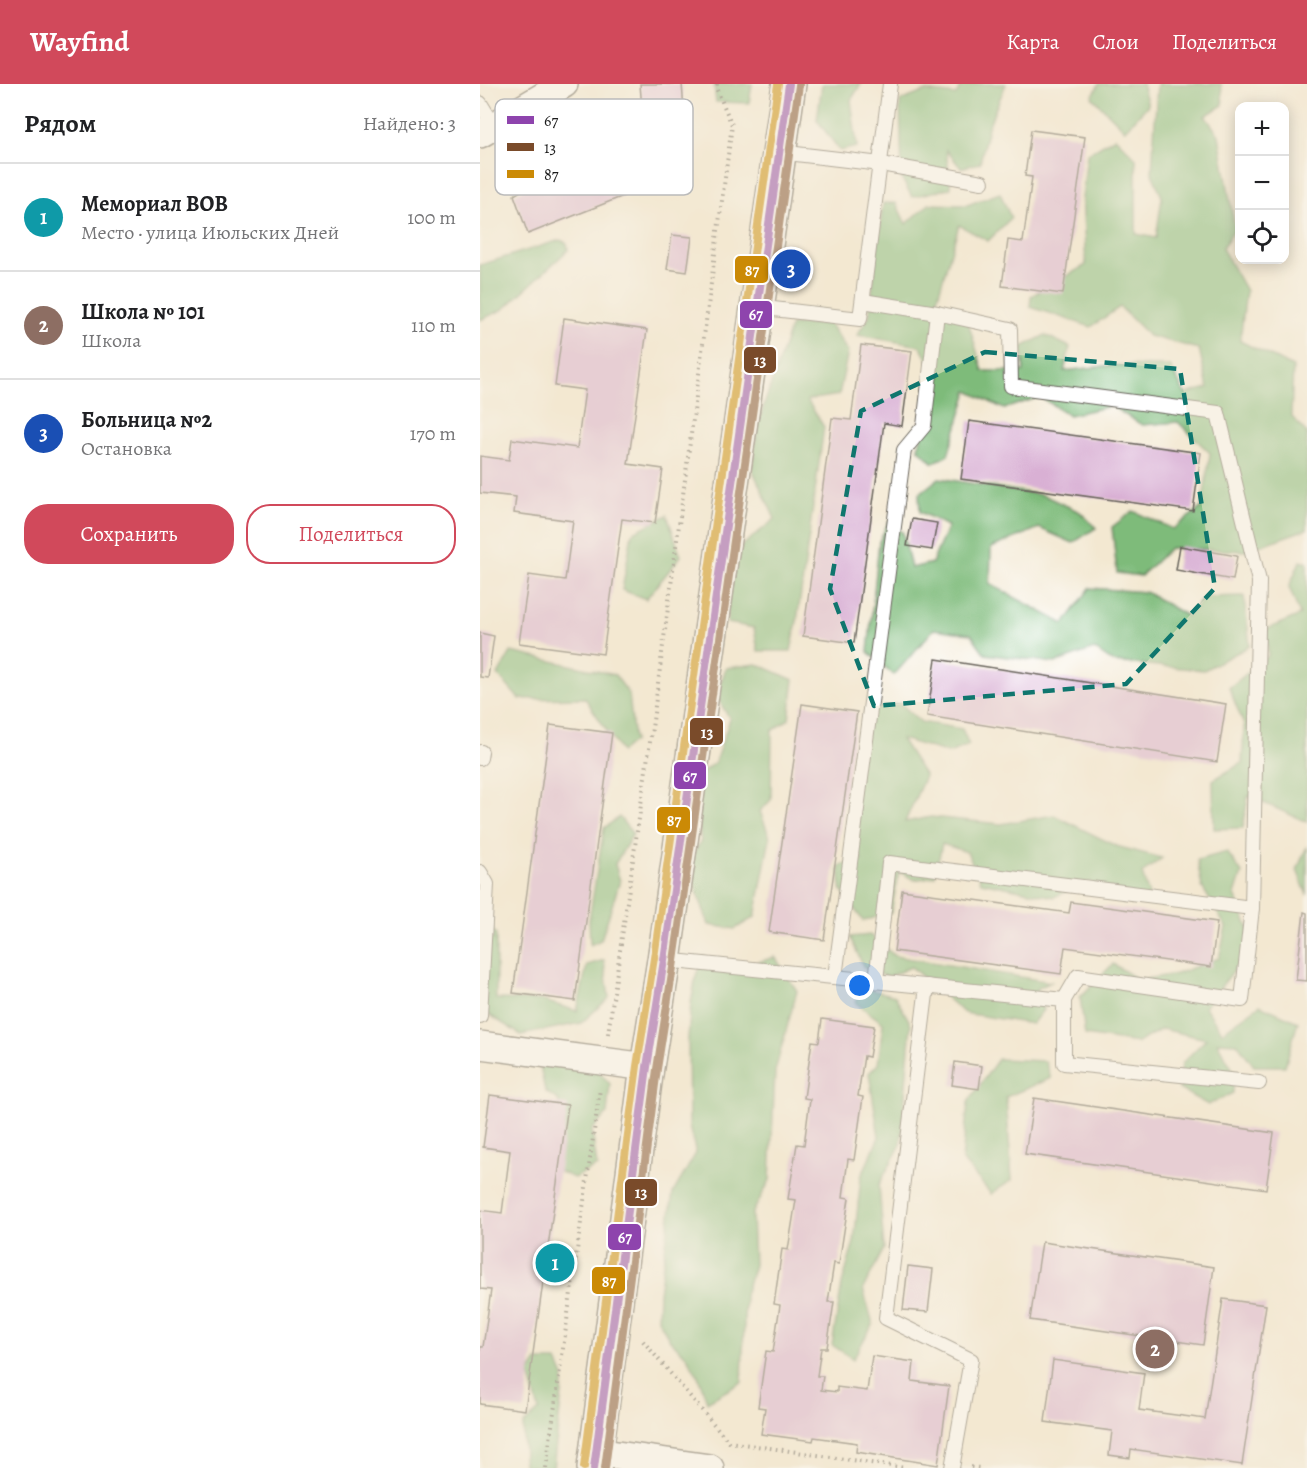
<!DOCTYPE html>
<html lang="ru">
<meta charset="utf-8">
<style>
body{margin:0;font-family:Alegreya,serif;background:#f6f6f6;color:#202124}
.controls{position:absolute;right:18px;top:18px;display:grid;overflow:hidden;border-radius:12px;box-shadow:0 3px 15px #0003}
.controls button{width:54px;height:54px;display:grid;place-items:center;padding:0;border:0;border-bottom:2px solid #e0e0e0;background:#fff;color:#202124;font:30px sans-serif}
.you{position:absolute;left:380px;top:902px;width:21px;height:21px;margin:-15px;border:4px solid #fff;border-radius:50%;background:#1a73e8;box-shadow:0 0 0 9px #1a73e833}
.badge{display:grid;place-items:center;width:39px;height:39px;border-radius:50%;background:#d1495b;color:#fff;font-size:20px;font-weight:700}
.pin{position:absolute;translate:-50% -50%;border:3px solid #fff;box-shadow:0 2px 6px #0006}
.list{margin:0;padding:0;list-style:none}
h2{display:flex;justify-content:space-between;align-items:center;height:78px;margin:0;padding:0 24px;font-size:26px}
h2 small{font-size:20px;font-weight:400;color:#757577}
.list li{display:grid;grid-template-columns:39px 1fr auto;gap:18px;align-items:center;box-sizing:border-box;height:108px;padding:0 24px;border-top:2px solid #e0e0e0}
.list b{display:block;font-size:22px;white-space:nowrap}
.list p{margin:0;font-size:20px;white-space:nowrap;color:#757577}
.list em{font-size:20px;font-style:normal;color:#757577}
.actions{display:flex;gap:12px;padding:18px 24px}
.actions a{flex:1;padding:14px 0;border:2px solid #d1495b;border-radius:24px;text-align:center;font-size:21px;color:#d1495b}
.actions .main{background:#d1495b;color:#fff}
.icon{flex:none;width:33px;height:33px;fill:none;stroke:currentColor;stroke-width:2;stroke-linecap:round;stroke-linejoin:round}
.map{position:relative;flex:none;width:827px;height:1384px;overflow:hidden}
header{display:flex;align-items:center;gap:36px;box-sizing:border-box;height:84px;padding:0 30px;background:#d1495b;color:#fff}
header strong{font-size:28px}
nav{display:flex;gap:33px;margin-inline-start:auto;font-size:21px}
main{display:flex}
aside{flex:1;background:#fff}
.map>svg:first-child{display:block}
</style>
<header>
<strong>Wayfind</strong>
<nav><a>Карта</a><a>Слои</a><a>Поделиться</a></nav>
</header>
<main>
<aside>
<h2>Рядом<small>Найдено: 3</small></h2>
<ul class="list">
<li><span class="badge" style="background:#0f9aa8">1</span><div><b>Мемориал ВОВ</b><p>Место · улица Июльских Дней</p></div><em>100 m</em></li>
<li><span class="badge" style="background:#8d6e63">2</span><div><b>Школа № 101</b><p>Школа</p></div><em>110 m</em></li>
<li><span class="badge" style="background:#1a4fb4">3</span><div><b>Больница №2</b><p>Остановка</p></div><em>170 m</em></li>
</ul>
<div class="actions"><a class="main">Сохранить</a><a>Поделиться</a></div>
</aside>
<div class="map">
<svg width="827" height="1384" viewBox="0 0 827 1384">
<rect width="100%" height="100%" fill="#fff"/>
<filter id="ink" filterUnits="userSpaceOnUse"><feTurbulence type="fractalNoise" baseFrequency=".0167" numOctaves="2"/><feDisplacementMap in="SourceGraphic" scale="12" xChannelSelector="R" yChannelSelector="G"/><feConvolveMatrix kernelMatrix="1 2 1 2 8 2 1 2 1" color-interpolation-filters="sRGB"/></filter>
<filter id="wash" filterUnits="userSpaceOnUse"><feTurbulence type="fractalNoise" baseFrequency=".008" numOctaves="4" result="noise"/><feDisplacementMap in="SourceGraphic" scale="24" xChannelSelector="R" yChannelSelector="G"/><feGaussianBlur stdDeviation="1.35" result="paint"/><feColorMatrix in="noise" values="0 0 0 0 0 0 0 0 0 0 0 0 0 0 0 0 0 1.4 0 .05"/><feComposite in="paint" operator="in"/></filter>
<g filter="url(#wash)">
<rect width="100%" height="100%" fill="#f3e8d1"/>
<g fill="#7ebb7a" stroke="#4d6c4b" stroke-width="1.5">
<path d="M 234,0 L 272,0 L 269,19 L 236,18 Z"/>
<path d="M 342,0 L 381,0 L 371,16 L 377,63 L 360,67 L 337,36 Z"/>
<path d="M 482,0 L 526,0 L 508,43 L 500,79 L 481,84 L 466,66 L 471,104 L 432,113 L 422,95 L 420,17 L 446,7 L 476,11 Z"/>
<path d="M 619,0 L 662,0 L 668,21 L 645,46 L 612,13 Z"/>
<path d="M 677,0 L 741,0 L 743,21 L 725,32 L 739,51 L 755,145 L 742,164 L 766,207 L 760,257 L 813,283 L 811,332 L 827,349 L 827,445 L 765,467 L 690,464 L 661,492 L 637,489 L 632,443 L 653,427 L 693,445 L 722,423 L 730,369 L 698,338 L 662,341 L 631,322 L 589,331 L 560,313 L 524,325 L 488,307 L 468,371 L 453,379 L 438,364 L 459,297 L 440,262 L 377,251 L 389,233 L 403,119 L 416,119 L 426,140 L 449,120 L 487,121 L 520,109 L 531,134 L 508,157 L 479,141 L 456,219 L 485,228 L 503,287 L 544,287 L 542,263 L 565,251 L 590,263 L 584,287 L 633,281 L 690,282 L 705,310 L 728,304 L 719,265 L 669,252 L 640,223 L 611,243 L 550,223 L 551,212 L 606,181 L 602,114 L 607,70 L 635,53 L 656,74 L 656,150 L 676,154 L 682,113 L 672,89 Z"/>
<path d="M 80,156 L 87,159 L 88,166 L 24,225 L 0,236 L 0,181 Z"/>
<path d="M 349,239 L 368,268 L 359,311 L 327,316 L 344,343 L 317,537 L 311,567 L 278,567 L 274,544 L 247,539 L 249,472 L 295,435 L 272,385 L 278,339 L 311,241 Z"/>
<path d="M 459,394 L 563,411 L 600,428 L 616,444 L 593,459 L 559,444 L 511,464 L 510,500 L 584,540 L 610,504 L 666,508 L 707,532 L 725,513 L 764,512 L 770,562 L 724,586 L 633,578 L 614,565 L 575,579 L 505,570 L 491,550 L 454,545 L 414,591 L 388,568 L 399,458 L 409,437 L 423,449 L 431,484 L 452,479 L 468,442 L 440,428 L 439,410 Z"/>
<path d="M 187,431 L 201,472 L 166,515 L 142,506 L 152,449 Z"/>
<path d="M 820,477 L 827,477 L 827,738 L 768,712 L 763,744 L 734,745 L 733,696 L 762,679 L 764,641 L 749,604 L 788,572 L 787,545 L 820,531 L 809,503 Z"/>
<path d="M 31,568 L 135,591 L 149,610 L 154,657 L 141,668 L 105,614 L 39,615 L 18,591 Z"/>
<path d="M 277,580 L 314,596 L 309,635 L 292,647 L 291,716 L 280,727 L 290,754 L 275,833 L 255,845 L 229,841 L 207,780 L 221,757 L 216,719 L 222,688 L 235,678 L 250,635 L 236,612 L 246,584 Z"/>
<path d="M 421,620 L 441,638 L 482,645 L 489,661 L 469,669 L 421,655 L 445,692 L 425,738 L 451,733 L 521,740 L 574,731 L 636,762 L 682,774 L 662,789 L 671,817 L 608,798 L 574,813 L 501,798 L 487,768 L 462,760 L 455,792 L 435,796 L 419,788 L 411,829 L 383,837 L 361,806 L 359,782 L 382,776 L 369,748 L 385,627 Z"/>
<path d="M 139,733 L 153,750 L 135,780 L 140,797 L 121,856 L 110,861 L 109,836 L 124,744 Z"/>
<path d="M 827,762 L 827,811 L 817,786 Z"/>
<path d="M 747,768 L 762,789 L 755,811 L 775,860 L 725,923 L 742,948 L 780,921 L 818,938 L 805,982 L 774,982 L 757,959 L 737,958 L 754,988 L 753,1009 L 728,1021 L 699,1005 L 702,979 L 726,955 L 682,945 L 657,959 L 605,951 L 600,913 L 633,880 L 659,896 L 696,890 L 739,874 L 746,843 L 722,803 L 717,776 Z"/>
<path d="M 0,832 L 16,851 L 16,915 L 61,916 L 97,927 L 107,881 L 124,876 L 129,914 L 101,939 L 41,951 L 0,925 Z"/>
<path d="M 390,851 L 415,872 L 571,898 L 556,905 L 563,926 L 552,940 L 484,929 L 431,883 L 408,893 L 384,884 L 370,853 Z"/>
<path d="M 224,872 L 243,889 L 295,873 L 317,907 L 295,987 L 290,1096 L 272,1130 L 274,1181 L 265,1211 L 262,1298 L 227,1318 L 218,1292 L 207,1273 L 190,1256 L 178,1235 L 179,1209 L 193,1109 L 216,1069 L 209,1043 L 208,954 L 211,919 L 216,891 Z"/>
<path d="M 381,903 L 415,912 L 431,940 L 421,1060 L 399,1101 L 404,1165 L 383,1205 L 393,1240 L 373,1275 L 352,1261 L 362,1200 L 374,1158 L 381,1093 L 399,1053 L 389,989 L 398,980 L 403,939 L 376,919 Z"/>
<path d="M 105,972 L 130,1000 L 127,1030 L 112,1046 L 117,1082 L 94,1094 L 78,1087 L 79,1017 L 65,1007 L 60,982 Z"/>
<path d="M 518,975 L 565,977 L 571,994 L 526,1013 L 532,1096 L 511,1110 L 482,1076 L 488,1018 Z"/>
<path d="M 57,1277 L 77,1277 L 84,1293 L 73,1384 L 44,1382 L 43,1341 L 59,1326 L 49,1289 Z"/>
</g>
<g id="blocks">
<g fill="#d9b0d4">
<path d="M 160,0 L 202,0 L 210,102 L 187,104 L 185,75 L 166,76 Z"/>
<path d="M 551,46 L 605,53 L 583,210 L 522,202 L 528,156 L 543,158 L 552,93 L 545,92 Z"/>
<path d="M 128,55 L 146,111 L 48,150 L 34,111 Z"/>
<path d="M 192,151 L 212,153 L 207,188 L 187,185 Z"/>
<path d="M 84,234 L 167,246 L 148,380 L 183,385 L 175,439 L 142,435 L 123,570 L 39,559 L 49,491 L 85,496 L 93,437 L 34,429 L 36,413 L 0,409 L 0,372 L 29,376 L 32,355 L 97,364 L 105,306 L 75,302 Z"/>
<path d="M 381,261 L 432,267 L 422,342 L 404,339 L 374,559 L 323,552 L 352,334 L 371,336 Z"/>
<path d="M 489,337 L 721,369 L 713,427 L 481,395 Z"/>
<path d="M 432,435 L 457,439 L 452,466 L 427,462 Z"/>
<path d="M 700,462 L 757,472 L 753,496 L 696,486 Z"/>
<path d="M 0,549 L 14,552 L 8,594 L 0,593 Z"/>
<path d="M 456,575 L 746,620 L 737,678 L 447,632 Z"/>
<path d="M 322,620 L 377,628 L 344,856 L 289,848 Z"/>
<path d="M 70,641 L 132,649 L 95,917 L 33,909 Z"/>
<path d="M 422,806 L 589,829 L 591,818 L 737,838 L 731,883 L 585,863 L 581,890 L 414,867 Z"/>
<path d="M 824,828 L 827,829 L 827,897 L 816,896 Z"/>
<path d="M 342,935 L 394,942 L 389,973 L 384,972 L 378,1012 L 383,1013 L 374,1076 L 368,1075 L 363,1113 L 369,1114 L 359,1180 L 354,1179 L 348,1218 L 354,1218 L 347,1264 L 341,1264 L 337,1292 L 343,1292 L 341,1306 L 357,1308 L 357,1303 L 387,1307 L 392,1272 L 434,1278 L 432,1297 L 469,1302 L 458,1381 L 376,1368 L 377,1359 L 334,1353 L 333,1357 L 281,1350 L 285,1324 L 278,1323 L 286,1267 L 293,1268 L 300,1221 L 294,1220 L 302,1165 L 308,1166 L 316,1116 L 308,1115 L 317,1060 L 324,1061 L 330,1015 L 324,1014 L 332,957 L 339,958 Z"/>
<path d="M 475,978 L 502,982 L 499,1005 L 472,1001 Z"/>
<path d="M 10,1011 L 88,1021 L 45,1326 L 0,1320 L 0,1263 L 3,1263 L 11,1206 L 0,1205 L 0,1126 L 22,1129 L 30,1067 L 3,1063 Z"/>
<path d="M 554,1014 L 794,1049 L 786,1105 L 545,1070 Z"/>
<path d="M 562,1158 L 734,1183 L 723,1261 L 550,1236 Z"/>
<path d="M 428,1182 L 453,1185 L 448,1228 L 423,1226 Z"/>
<path d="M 743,1215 L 786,1221 L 762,1381 L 651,1365 L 650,1374 L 629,1371 L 632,1347 L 565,1338 L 573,1276 L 664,1289 L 659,1326 L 725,1335 Z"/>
</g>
</g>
</g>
<g filter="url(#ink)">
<use href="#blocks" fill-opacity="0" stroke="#67635b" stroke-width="1.5"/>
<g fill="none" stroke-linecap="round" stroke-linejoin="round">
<g stroke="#67635b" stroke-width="16">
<g id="service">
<path d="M 0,19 L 14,42"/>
<path d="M 299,68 L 401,80 L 502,98"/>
<path d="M 383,217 L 457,229"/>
<path d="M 276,223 L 380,235 L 410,0"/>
<path d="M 0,674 L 1,668"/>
<path d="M 0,788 L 7,800 L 0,932"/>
<path d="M 184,876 L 584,916 L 584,979 L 779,999"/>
<path d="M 355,893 L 424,366 L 444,342 L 457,229 L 530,245 L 531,302 L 738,329 L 779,497 L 772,824 L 762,916 L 598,892 L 584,916"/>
<path d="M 396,897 L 409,779 L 772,824"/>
<path d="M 447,902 L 406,1234 L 491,1276 L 472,1384"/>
</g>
</g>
<g stroke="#67635b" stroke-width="30">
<g id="minor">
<path d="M 0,50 L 84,0"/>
<path d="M 0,961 L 167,983"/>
<path d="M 116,1368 L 230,1384"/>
</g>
</g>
<g stroke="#67635b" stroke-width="36">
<path id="tertiary" d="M 114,1384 L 167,983 L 184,876 L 309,0"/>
</g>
<g stroke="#67635b" stroke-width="4" stroke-dasharray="1.5 4.5" stroke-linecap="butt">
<path d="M 128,950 L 173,637 L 252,41 L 237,6 L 237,0"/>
<path d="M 163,1257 L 249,1358 L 425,1384"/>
<path d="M 491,1383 L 500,1384"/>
<path d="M 66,1384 L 120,1005"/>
</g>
<use href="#service" stroke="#fff" stroke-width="14"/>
<use href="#minor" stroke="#fff" stroke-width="27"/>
<use href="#tertiary" stroke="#fff" stroke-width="33"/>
<g stroke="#fff" stroke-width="12">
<path id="bus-1" d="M 114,1384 L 167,983 L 184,876 L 309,0"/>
</g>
<g stroke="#fff" stroke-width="12">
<path id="bus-2" d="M 125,1384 L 177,985 L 194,877 L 319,1"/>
</g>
<g stroke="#fff" stroke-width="12">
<path id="bus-3" d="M 104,1383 L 157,982 L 174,874 L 298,0"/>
</g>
<use href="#bus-1" stroke="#8e44ad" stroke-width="8"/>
<use href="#bus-2" stroke="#7a4b2a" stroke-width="8"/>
<use href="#bus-3" stroke="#cb8a06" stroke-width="8"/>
</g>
</g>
<path d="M0 0H827V1384H0ZM 505,268 L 700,285 L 735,504 L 646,600 L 394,622 L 350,505 L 381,327 Z" fill="#f3e8d1" fill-opacity=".55" fill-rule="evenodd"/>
<path fill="none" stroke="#0f766e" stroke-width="4.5" stroke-dasharray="12 8" stroke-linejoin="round" d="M 505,268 L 700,285 L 735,504 L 646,600 L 394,622 L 350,505 L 381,327 Z"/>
<rect x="15" y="15" width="198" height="96" rx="9" fill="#fff" stroke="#bbb" stroke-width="1.5"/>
<rect x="27" y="32" width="27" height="8" fill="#8e44ad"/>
<rect x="27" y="59" width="27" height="8" fill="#7a4b2a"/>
<rect x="27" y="86" width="27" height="8" fill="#cb8a06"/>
<g font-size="16" fill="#1c1c1c">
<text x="64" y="42">67</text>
<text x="64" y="69">13</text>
<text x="64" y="96">87</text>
</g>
<g stroke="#fff" stroke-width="2">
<rect x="254" y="171" width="35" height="29" rx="6" fill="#cb8a06"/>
<rect x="259" y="216" width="34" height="29" rx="6" fill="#8e44ad"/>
<rect x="263" y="262" width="34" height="28" rx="6" fill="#7a4b2a"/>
<rect x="209" y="633" width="35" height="29" rx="6" fill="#7a4b2a"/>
<rect x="193" y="677" width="34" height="29" rx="6" fill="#8e44ad"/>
<rect x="176" y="722" width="35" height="28" rx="6" fill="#cb8a06"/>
<rect x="144" y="1094" width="34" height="29" rx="6" fill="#7a4b2a"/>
<rect x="127" y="1139" width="35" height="28" rx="6" fill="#8e44ad"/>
<rect x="111" y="1182" width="35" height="29" rx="6" fill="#cb8a06"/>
</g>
<g font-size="16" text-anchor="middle" font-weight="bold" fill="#fff">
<text x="272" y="192">87</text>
<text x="276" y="236">67</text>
<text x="280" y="282">13</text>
<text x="227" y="654">13</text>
<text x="210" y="698">67</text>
<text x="194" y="742">87</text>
<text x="161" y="1114">13</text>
<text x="145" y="1159">67</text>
<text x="129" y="1203">87</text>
</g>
</svg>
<div class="controls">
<button>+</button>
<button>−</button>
<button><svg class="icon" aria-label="locate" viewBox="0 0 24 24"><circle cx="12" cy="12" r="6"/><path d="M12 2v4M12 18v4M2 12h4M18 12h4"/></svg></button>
</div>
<div class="you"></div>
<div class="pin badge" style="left:75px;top:1179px;background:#0f9aa8">1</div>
<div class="pin badge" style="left:675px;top:1265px;background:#8d6e63">2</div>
<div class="pin badge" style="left:311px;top:185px;background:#1a4fb4">3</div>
</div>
</main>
